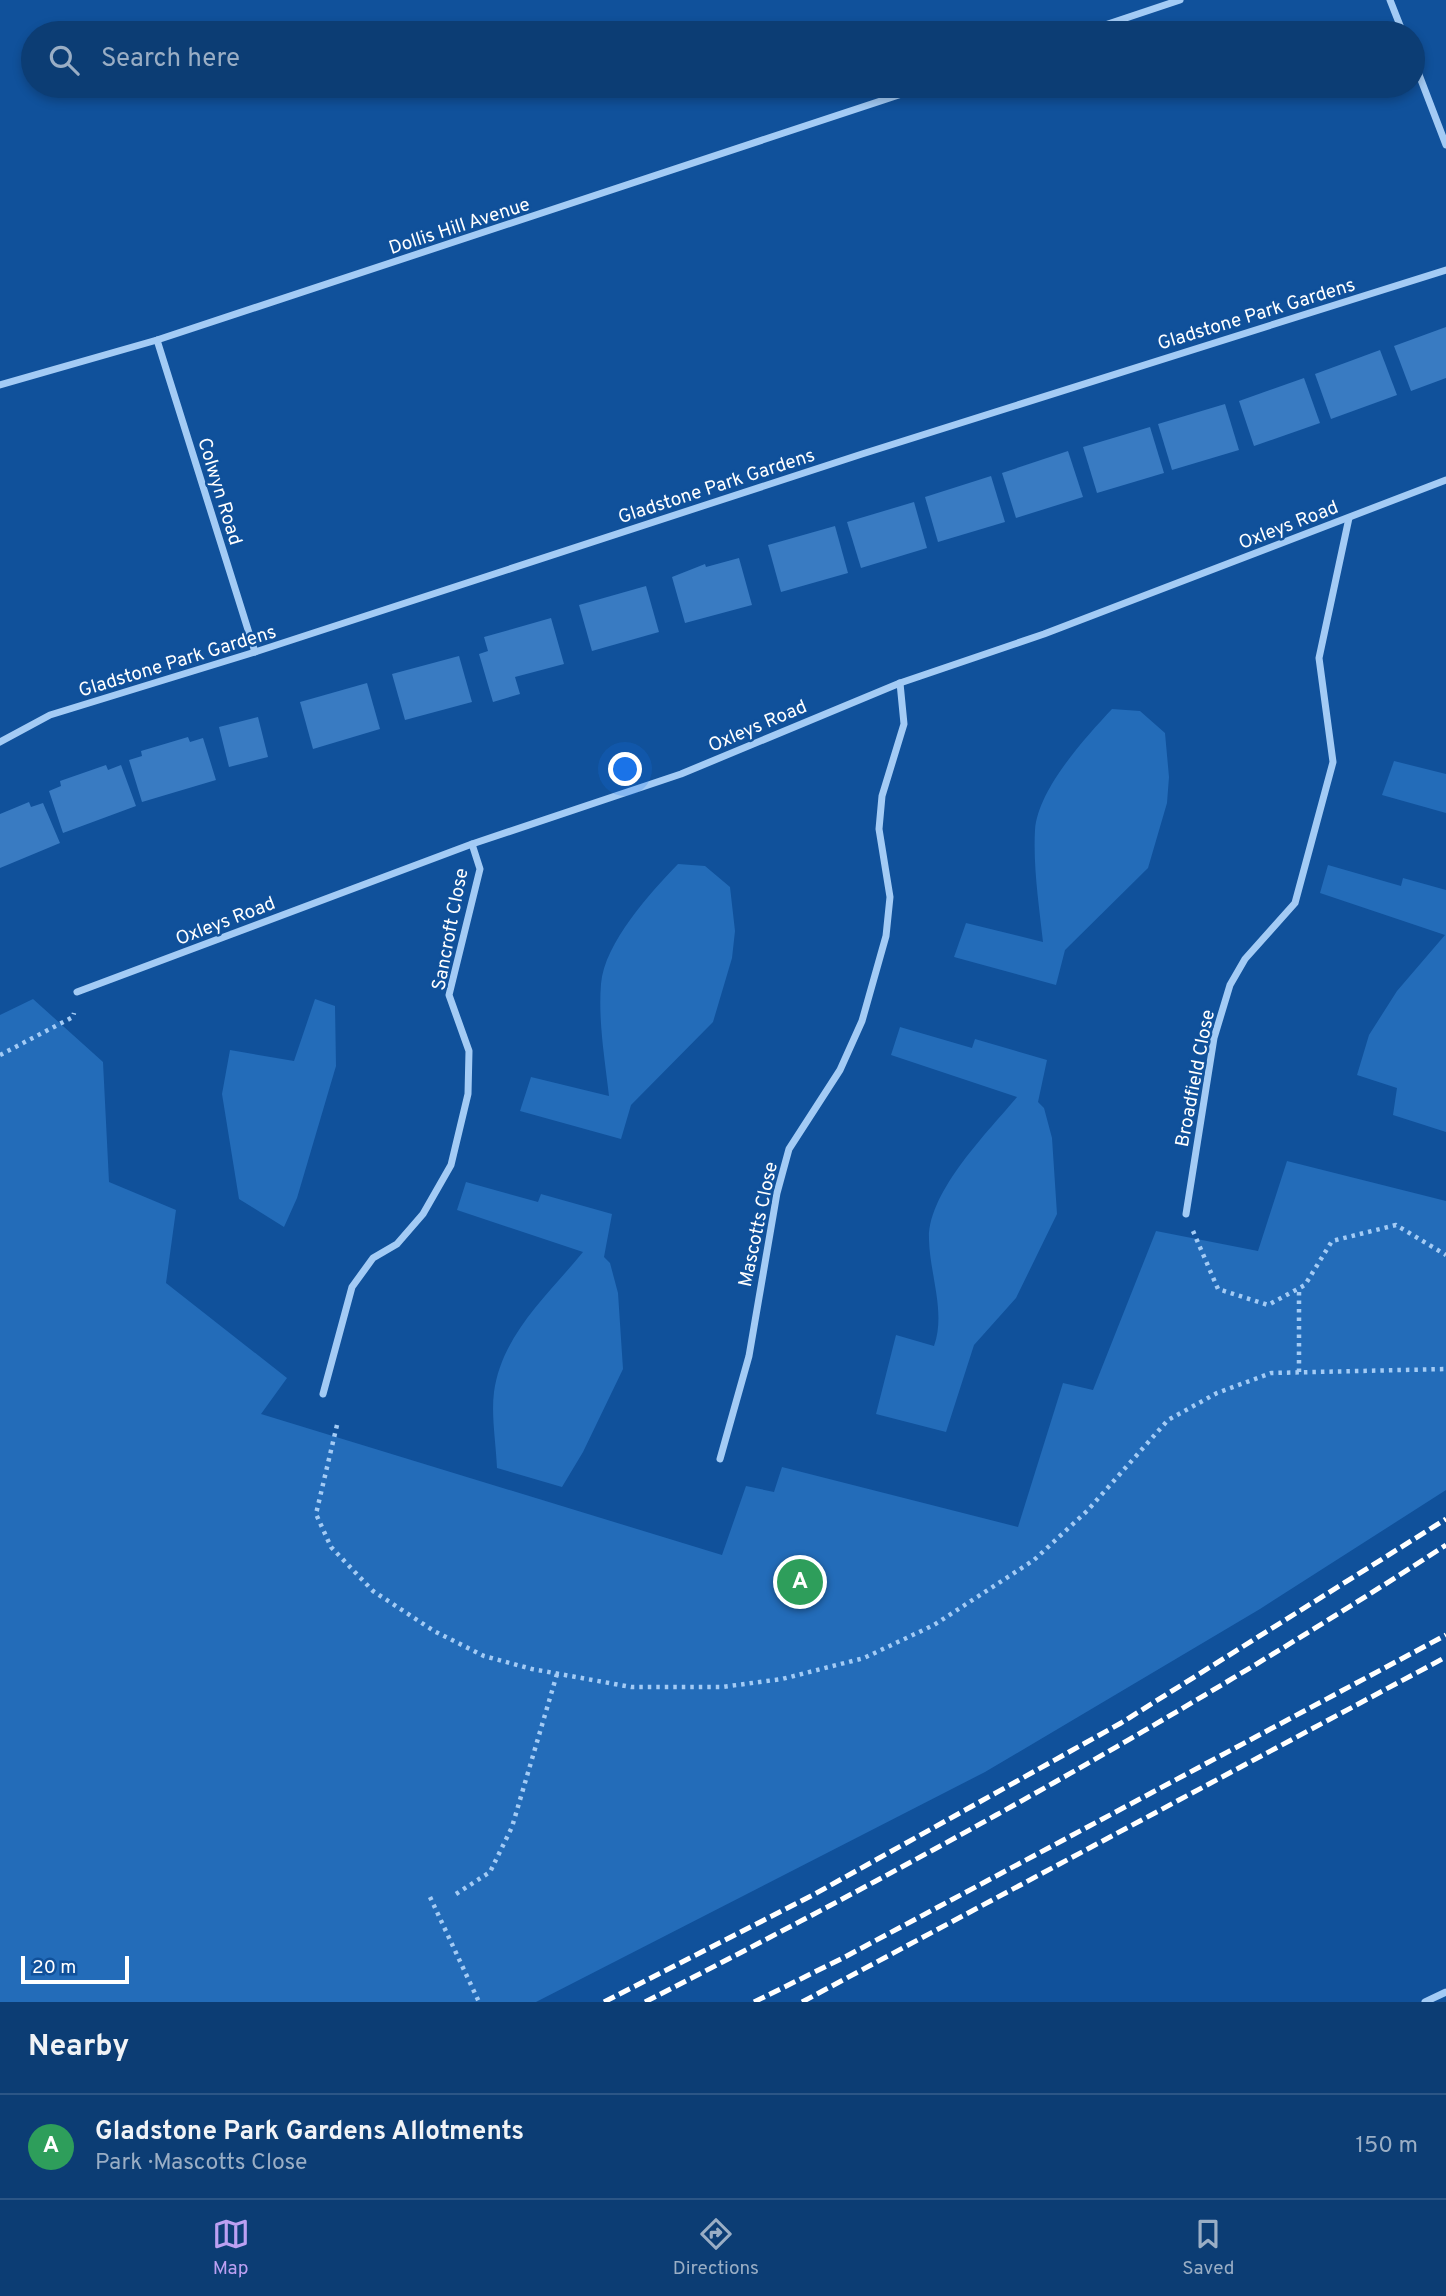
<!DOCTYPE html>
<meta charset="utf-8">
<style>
body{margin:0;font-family:Overpass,sans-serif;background:#1a487c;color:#f1f3f6}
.scale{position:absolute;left:21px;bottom:18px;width:108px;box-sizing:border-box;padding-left:7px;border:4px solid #fff;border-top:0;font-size:19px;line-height:24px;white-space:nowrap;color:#fff;-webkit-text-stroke:5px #10519b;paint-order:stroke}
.you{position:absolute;left:626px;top:770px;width:24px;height:24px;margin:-18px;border:5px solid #fff;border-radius:50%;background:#1a73e8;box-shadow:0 0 0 10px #1a73e833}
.badge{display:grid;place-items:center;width:46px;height:46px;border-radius:50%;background:#bca0f2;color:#fff;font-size:23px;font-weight:700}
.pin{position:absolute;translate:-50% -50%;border:4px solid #fff;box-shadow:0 2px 7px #0006}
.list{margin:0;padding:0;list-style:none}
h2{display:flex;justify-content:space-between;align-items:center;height:91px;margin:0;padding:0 28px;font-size:30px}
h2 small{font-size:23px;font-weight:400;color:#9aaec5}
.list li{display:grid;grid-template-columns:46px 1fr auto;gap:21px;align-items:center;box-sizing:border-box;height:105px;padding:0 28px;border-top:2px solid #2c5686}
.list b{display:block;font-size:26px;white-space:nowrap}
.list p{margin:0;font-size:23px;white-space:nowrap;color:#9aaec5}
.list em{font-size:23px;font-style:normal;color:#9aaec5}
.icon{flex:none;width:38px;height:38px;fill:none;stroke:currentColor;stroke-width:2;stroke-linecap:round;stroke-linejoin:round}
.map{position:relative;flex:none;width:1446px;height:2002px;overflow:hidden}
.search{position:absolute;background:#0c3d74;box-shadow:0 4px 10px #0003;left:21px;right:21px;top:21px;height:77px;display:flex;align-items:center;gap:18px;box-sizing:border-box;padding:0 24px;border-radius:38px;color:#9aaec5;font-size:26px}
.sheet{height:196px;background:#0c3d74}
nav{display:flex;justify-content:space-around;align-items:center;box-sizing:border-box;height:98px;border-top:2px solid #2c5686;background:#0c3d74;font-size:19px;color:#9aaec5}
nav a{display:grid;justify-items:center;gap:4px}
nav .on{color:#bca0f2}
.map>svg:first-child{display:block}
</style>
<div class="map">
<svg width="1446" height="2002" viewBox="0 0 1446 2002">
<rect width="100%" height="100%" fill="#10519b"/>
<g fill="#236cb9">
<path d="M 1112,709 L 1140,711 L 1165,733 L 1169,777 L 1167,803 L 1148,868 L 1065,950 L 1056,985 L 954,957 L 966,923 L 1043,942 C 1039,905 1033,867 1035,830 C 1038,789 1085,738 1112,709 Z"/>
<path d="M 1394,761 L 1446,774 L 1446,813 L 1382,795 Z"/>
<path d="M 678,864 L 705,866 L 730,887 L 735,931 L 732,958 L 713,1022 L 631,1105 L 621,1139 L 520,1111 L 531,1077 L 609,1096 C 605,1060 598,1021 601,984 C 604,943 651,892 678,864 Z"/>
<path d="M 1328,865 L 1401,886 L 1403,878 L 1446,890 L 1446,1132 L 1393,1115 L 1397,1088 L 1357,1075 L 1369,1035 L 1397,991 L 1445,935 L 1320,893 Z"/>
<path d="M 33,999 L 103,1062 L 109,1182 L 176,1210 L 166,1283 L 287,1378 L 261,1414 L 722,1555 L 746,1486 L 774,1492 L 782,1467 L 1018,1527 L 1063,1383 L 1093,1390 L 1156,1231 L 1258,1251 L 1287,1161 L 1446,1201 L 1446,1490 L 1260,1609 L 985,1772 L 536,2002 L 0,2002 L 0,1015 Z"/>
<path d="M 315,999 L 335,1006 L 336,1066 L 297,1198 L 284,1227 L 239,1199 L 222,1094 L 230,1050 L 294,1061 Z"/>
<path d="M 900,1027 L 972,1048 L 975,1039 L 1047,1060 L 1038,1102 L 1044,1108 L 1052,1138 L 1057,1214 L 1016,1298 L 974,1345 L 946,1432 L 876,1414 L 896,1335 L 934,1346 C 946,1313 930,1275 929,1240 C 927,1192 989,1131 1017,1097 L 891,1055 Z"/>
<path d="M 466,1182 L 538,1202 L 541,1194 L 612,1214 L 604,1257 L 610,1263 L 618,1293 L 623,1369 L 583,1452 L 562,1487 L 497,1468 C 496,1443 491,1415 494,1392 C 502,1334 549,1294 583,1252 L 457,1210 Z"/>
</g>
<g fill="#397bc2">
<path d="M 1446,327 L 1446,378 L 1411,391 L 1394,346 Z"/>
<path d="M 1380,350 L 1397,395 L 1331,419 L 1315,374 Z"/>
<path d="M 1304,378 L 1320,423 L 1254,446 L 1239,401 Z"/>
<path d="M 1225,404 L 1239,450 L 1172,470 L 1158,424 Z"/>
<path d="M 1150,427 L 1164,473 L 1097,493 L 1083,447 Z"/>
<path d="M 1068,451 L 1083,497 L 1016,518 L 1002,473 Z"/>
<path d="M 991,476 L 1005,522 L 938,542 L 925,497 Z"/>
<path d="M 914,502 L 927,548 L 861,568 L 847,522 Z"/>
<path d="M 835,526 L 848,573 L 781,592 L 768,545 Z"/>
<path d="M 739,558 L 752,605 L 685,623 L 672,577 L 705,564 L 706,567 Z"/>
<path d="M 646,586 L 659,632 L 592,651 L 579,605 Z"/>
<path d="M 551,618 L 564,664 L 515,677 L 520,694 L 493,702 L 479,654 L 488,651 L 484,637 Z"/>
<path d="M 459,656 L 472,702 L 405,720 L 392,674 Z"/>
<path d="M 367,683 L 380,729 L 313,749 L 300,702 Z"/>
<path d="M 258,717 L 268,757 L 229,767 L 219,727 Z"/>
<path d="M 188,737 L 190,742 L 203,738 L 216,780 L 142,802 L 129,760 L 142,756 L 141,751 Z"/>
<path d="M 106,765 L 108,770 L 121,765 L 136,806 L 63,833 L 49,791 L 61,786 L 60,781 Z"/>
<path d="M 29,802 L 31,807 L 43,803 L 60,843 L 0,868 L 0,814 Z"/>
</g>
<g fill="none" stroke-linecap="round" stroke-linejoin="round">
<g stroke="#a3cbf5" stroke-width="4.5" stroke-dasharray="3.5 5" stroke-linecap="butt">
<path d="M 0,1055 L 73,1017 L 74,1013"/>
<path d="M 1193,1231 L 1218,1289 L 1268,1305 L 1305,1285 L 1332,1241 L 1396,1225 L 1446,1255"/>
<path d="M 1299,1372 L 1299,1289"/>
<path d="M 337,1425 L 316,1514 L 331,1547 L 373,1591 L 434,1631 L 484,1656 L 532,1669 L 631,1687 L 722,1687 L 782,1679 L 864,1658 L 934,1625 L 1034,1560 L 1087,1511 L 1168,1420 L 1217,1393 L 1271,1373 L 1446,1369"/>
<path d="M 456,1894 L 490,1872 L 512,1827 L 557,1674"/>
<path d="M 430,1897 L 479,2002"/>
</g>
<g stroke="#a3cbf5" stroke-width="7">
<path d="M 1390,0 L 1403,33"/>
<path d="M 1081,33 L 1180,0"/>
<path d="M 1413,59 L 1446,145"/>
<path d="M 157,340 L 255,652"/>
<path d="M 0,385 L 157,340 L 926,86"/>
<path d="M 0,742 L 50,715 L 255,652 L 862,454 L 1446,270"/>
<path d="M 77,992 L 472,844 L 681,774 L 900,683 L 1044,634 L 1446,480"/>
<path d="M 1186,1214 L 1214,1038 L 1230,985 L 1245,959 L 1295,903 L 1333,762 L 1319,658 L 1349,518"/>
<path d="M 323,1394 L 352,1287 L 373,1258 L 397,1244 L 423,1214 L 451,1165 L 468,1094 L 469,1051 L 449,995 L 480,869 L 472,844"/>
<path d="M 720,1459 L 749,1356 L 777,1193 L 789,1149 L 840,1070 L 862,1021 L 886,936 L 890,897 L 879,829 L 882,796 L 904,724 L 900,683"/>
<path d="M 1425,2002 L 1446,1992"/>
</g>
<g stroke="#fff" stroke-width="5" stroke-dasharray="12 5" stroke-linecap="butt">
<path d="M 604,2002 L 813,1895 L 1121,1723 L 1446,1519"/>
<path d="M 645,2002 C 919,1862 1188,1713 1446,1545"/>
<path d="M 754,2002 L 843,1958 L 1446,1635"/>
<path d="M 802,2002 L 1446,1657"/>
</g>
</g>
<g text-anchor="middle" stroke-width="5" stroke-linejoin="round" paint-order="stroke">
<g font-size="19" fill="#fff" stroke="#10519b">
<text transform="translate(459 225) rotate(-18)" y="7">Dollis Hill Avenue</text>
<text transform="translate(1256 313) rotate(-17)" y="7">Gladstone Park Gardens</text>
<text transform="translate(716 485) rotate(-18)" y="7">Gladstone Park Gardens</text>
<text transform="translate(221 491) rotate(73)" y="7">Colwyn Road</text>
<text transform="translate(1288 524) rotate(-21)" y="7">Oxleys Road</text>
<text transform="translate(177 660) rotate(-17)" y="7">Gladstone Park Gardens</text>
<text transform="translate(757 725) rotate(-23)" y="7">Oxleys Road</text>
<text transform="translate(225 920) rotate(-21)" y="7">Oxleys Road</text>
<text transform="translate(449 929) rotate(-79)" y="7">Sancroft Close</text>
<text transform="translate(1194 1078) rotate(-79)" y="7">Broadfield Close</text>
<text transform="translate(757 1224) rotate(-78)" y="7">Mascotts Close</text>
</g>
</g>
</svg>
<div class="scale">20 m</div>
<div class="you"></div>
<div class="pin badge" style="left:800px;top:1582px;background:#2e9e5b">A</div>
<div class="search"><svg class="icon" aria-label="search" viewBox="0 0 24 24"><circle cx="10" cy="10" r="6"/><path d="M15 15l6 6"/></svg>Search here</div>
</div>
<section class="sheet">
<h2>Nearby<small></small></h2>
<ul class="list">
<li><span class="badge" style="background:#2e9e5b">A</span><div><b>Gladstone Park Gardens Allotments</b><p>Park · Mascotts Close</p></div><em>150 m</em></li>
</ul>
</section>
<nav>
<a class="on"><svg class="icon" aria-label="map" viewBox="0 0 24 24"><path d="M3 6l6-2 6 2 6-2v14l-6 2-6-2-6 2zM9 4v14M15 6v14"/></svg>Map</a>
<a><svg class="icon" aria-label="directions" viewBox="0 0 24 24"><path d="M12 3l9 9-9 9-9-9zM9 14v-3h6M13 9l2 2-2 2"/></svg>Directions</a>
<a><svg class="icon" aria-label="saved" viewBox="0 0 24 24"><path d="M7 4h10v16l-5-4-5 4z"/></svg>Saved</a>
</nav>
